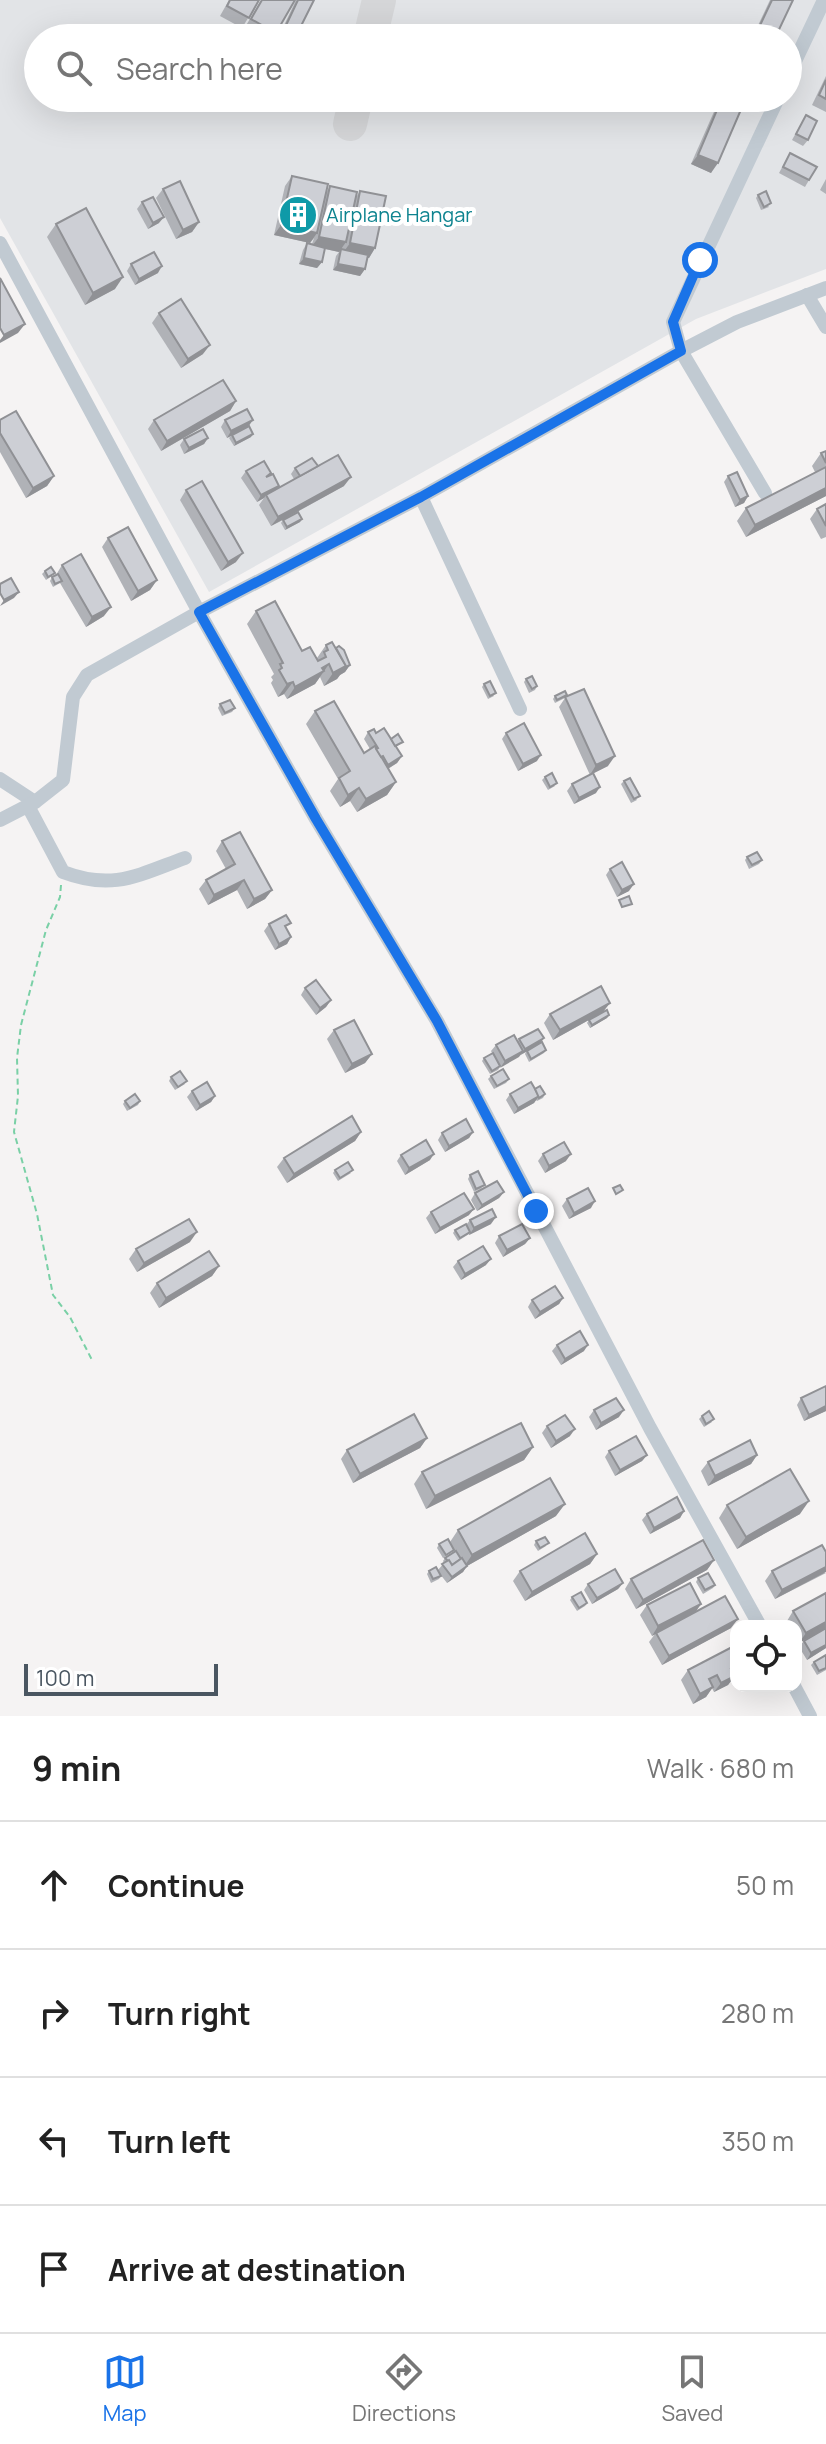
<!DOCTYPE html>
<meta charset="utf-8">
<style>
body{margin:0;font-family:Manrope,sans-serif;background:#f2f2f2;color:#222}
.controls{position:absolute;right:24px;bottom:24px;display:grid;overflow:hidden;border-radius:16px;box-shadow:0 8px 32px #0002}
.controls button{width:72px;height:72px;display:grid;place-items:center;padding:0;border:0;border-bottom:2px solid #e0e0e0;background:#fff;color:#222;font:40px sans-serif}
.scale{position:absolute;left:24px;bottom:20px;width:194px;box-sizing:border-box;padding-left:8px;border:4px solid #4a5661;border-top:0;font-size:22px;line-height:28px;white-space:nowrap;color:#4a5661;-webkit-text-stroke:6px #fff;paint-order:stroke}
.stop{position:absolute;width:24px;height:24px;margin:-18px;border:6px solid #1a73e8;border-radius:50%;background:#fff}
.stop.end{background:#1a73e8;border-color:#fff;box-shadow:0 2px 8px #0008}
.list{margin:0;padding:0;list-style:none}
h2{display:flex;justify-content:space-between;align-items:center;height:104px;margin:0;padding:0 32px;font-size:34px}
h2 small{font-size:26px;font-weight:400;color:#767676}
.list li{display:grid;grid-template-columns:52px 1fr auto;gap:24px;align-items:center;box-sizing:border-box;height:128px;padding:0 32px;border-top:2px solid #e0e0e0}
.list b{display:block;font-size:30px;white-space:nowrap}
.list em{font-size:26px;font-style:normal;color:#767676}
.icon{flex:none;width:44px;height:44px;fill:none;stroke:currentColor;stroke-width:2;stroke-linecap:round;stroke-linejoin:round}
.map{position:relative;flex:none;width:826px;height:1716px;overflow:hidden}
.search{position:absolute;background:#fff;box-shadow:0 8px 32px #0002;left:24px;right:24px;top:24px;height:88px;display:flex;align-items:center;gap:20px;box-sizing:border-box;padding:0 28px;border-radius:44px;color:#767676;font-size:30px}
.sheet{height:616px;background:#fff}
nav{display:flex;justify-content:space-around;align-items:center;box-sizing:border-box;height:112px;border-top:2px solid #e0e0e0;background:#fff;font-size:22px;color:#767676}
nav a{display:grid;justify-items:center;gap:4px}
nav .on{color:#1a73e8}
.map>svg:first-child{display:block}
</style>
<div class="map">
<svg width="826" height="1716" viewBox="0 0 826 1716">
<rect width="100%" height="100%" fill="#f5f3f3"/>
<path fill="#e2e4e7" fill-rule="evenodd" d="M 0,0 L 826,0 L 826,269 L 696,319 L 209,592 L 0,218 ZM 38,38 L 788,38 L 788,98 L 38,98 Z"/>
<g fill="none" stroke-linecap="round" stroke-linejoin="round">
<g stroke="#d5d6d8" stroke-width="34">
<path d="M 370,38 L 379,0"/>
<path d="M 350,124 L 356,98"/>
</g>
<path stroke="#7ad0a6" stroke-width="2" stroke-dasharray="6 4" stroke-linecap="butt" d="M 61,885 L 60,897 L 46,930 L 21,1025 L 17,1058 L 18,1096 L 14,1132 L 37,1214 L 53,1295 L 70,1317 L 92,1360"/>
<g stroke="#c1cad2" stroke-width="14">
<path d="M 788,76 L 824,0"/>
<path d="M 0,243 L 199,612 L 316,819 L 437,1021 L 650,1428 L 760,1626"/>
<path d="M 807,295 L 826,327"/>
<path d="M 765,493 L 681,351 L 673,322 L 778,98"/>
<path d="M 421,497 L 520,709"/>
<path d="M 0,779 L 35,802"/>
<path d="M 28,806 L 63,872 C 113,891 138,875 185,858"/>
<path d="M 0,820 L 35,802 L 63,780 L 73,697 L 87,675 L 199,612 L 421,497 L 681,351 L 737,322 L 826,288"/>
<path d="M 794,1686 L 810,1716"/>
</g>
</g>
<g fill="#b0b2b7">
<path d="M 229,0 L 259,0 L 242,28 L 220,16 Z"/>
<path d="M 261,0 L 295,0 L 273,38 L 261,38 L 244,29 Z"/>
<path d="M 296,0 L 314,0 L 295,38 L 278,38 Z"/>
<path d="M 770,0 L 793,0 L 775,38 L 752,38 Z"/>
<path d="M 826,76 L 826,112 L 812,105 Z"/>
<path d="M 720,98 L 746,98 L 711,173 L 691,164 Z"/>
<path d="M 806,115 L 808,140 L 803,146 L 792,140 Z"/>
<path d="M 790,153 L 809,180 L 805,187 L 779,173 Z"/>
<path d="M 292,176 L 327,191 L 330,186 L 355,199 L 360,191 L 375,248 L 369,258 L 367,258 L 365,269 L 360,276 L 333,270 L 336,256 L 339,252 L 325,249 L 322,262 L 317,268 L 299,264 L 303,250 L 307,243 L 312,244 L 314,238 L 310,243 L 274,235 L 285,186 Z"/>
<path d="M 826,179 L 826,194 L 820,190 Z"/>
<path d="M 163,189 L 199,222 L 192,232 L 176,239 L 156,198 Z"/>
<path d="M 758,195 L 769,207 L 761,210 L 756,198 Z"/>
<path d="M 142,202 L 159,223 L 148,229 L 137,209 Z"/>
<path d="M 56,224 L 115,289 L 85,305 L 47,237 Z"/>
<path d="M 131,264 L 158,273 L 135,285 L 127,271 Z"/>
<path d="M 159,313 L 203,354 L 181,368 L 152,323 Z"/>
<path d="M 236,401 L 230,411 L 161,451 L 148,429 L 154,420 Z"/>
<path d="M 0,420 L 54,476 L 47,486 L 26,498 L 0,452 Z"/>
<path d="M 225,420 L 249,426 L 251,437 L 234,446 L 229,438 L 231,436 L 227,438 L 221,427 Z"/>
<path d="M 208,438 L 204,444 L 184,454 L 180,445 L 184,439 Z"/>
<path d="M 826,451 L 826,496 L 746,537 L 737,521 L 746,508 L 815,472 L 812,466 L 821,453 Z"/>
<path d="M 317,466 L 344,486 L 297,512 L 302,519 L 300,522 L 285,530 L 281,523 L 283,520 L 271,526 L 259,505 L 264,498 L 257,502 L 241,478 L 246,471 L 269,476 L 277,489 L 294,479 L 291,474 L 295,468 Z"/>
<path d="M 728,476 L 748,496 L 744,503 L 735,507 L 724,482 Z"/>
<path d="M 186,490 L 236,562 L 221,571 L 180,500 Z"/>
<path d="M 826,504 L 826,537 L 821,539 L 810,519 L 817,509 Z"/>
<path d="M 108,538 L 157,580 L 150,590 L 131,601 L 102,547 Z"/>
<path d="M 62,565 L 104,616 L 86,627 L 60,583 L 53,587 L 50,581 L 52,577 L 56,575 Z"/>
<path d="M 45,571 L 52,576 L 46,580 L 42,574 Z"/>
<path d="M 256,611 L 302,651 L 317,658 L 326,645 L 336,648 L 350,665 L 345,672 L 340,675 L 337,679 L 324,686 L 320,677 L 315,684 L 287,699 L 284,694 L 278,697 L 271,683 L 273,680 L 271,677 L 274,674 L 247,624 Z"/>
<path d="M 526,679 L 537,686 L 535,690 L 529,693 L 524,682 Z"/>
<path d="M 484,684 L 494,696 L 488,699 L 482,687 Z"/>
<path d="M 567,695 L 566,697 L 608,766 L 590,775 L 559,707 L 565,698 L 555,703 L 553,699 L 555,696 Z"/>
<path d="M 220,704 L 235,708 L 232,712 L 222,716 L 218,708 Z"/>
<path d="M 315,711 L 364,753 L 370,749 L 364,739 L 368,732 L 376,733 L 391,739 L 403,742 L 396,747 L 402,756 L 397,763 L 388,769 L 396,782 L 387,795 L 357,812 L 350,801 L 340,807 L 330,791 L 338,779 L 306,724 Z"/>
<path d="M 506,733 L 537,761 L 518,771 L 502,739 Z"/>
<path d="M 545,777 L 555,786 L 548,790 L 542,780 Z"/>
<path d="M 624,781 L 637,800 L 631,803 L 621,784 Z"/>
<path d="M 572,784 L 596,793 L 574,804 L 567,791 Z"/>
<path d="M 222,841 L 272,890 L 265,899 L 247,909 L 237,890 L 208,905 L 199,889 L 206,880 L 226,869 L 216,851 Z"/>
<path d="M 747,857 L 762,860 L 759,864 L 749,869 L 745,860 Z"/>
<path d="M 610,869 L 629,891 L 617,897 L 606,875 Z"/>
<path d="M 269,924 L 291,937 L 287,944 L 275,950 L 264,931 Z"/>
<path d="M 305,988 L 331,1000 L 326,1007 L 316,1015 L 301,995 Z"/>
<path d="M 603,1012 L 609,1015 L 607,1018 L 590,1028 L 587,1023 L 589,1020 L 553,1040 L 544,1023 L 550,1014 Z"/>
<path d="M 334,1030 L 372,1054 L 365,1063 L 345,1073 L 327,1039 Z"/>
<path d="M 544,1038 L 540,1043 L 546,1050 L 544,1053 L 529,1062 L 525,1054 L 526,1052 L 500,1067 L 498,1070 L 490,1074 L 482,1061 L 484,1058 L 492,1053 L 491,1051 L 496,1045 L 518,1041 L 519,1039 Z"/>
<path d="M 491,1076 L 509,1079 L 506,1083 L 494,1089 L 488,1079 Z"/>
<path d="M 171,1077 L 185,1084 L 175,1090 L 169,1081 Z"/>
<path d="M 535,1089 L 545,1094 L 543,1098 L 537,1101 L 536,1100 L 534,1103 L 514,1114 L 506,1100 L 510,1094 Z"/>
<path d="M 192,1091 L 215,1096 L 211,1102 L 196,1111 L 187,1097 Z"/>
<path d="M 125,1101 L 140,1101 L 138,1105 L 127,1111 L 123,1104 Z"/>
<path d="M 361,1132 L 355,1141 L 287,1183 L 277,1167 L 284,1158 Z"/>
<path d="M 473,1132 L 469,1138 L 445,1152 L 438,1140 L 442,1133 Z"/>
<path d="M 543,1154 L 566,1161 L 545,1173 L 538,1161 Z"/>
<path d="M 401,1155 L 430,1160 L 405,1175 L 397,1161 Z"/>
<path d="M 335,1170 L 351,1173 L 338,1181 L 333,1173 Z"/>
<path d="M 470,1175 L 482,1188 L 474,1192 L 468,1179 Z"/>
<path d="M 504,1192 L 499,1198 L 477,1211 L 471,1200 L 475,1193 Z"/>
<path d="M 567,1199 L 591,1208 L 569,1219 L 562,1206 Z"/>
<path d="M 431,1212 L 469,1215 L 435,1234 L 426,1218 Z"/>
<path d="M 470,1220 L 491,1224 L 469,1235 L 469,1234 L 458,1241 L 453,1233 L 455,1230 L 466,1225 Z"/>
<path d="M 499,1236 L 530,1238 L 525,1244 L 503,1257 L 495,1243 Z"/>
<path d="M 190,1242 L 137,1272 L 129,1259 L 136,1249 Z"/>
<path d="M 458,1261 L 486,1265 L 461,1280 L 453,1267 Z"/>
<path d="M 219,1266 L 212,1276 L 159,1308 L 150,1293 L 157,1283 Z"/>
<path d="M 563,1298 L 559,1304 L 535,1319 L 528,1307 L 532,1300 Z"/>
<path d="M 557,1345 L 584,1351 L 561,1365 L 552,1351 Z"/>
<path d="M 801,1398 L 826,1411 L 804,1421 L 797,1405 Z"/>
<path d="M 594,1410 L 619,1417 L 596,1430 L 589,1417 Z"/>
<path d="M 702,1416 L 712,1422 L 704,1427 L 699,1419 Z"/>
<path d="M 547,1426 L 570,1436 L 551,1448 L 542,1433 Z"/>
<path d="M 427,1438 L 420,1448 L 353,1483 L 341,1459 L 347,1450 Z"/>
<path d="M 533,1447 L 524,1460 L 426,1509 L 414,1484 L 422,1472 Z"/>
<path d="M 609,1451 L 647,1455 L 642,1461 L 615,1476 L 605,1457 Z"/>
<path d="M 757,1455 L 751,1464 L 708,1486 L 701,1471 L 708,1462 Z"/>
<path d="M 727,1505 L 800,1514 L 737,1549 L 719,1518 Z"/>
<path d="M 684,1511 L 680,1518 L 650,1534 L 642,1520 L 647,1514 Z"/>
<path d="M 556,1516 L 467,1566 L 463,1572 L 447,1583 L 440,1574 L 441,1576 L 439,1579 L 431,1583 L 427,1574 L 429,1571 L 438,1570 L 444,1563 L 443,1561 L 445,1558 L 454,1552 L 453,1551 L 443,1558 L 437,1548 L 439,1544 L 450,1542 L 458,1530 Z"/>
<path d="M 536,1541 L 546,1546 L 538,1551 L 534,1545 Z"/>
<path d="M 597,1554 L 590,1564 L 525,1601 L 513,1581 L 520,1571 Z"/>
<path d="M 714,1560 L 707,1570 L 636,1609 L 625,1589 L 631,1579 Z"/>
<path d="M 772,1571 L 826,1573 L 775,1599 L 765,1581 Z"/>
<path d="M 698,1578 L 715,1585 L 713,1588 L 703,1594 L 696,1582 Z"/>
<path d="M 623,1583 L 618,1589 L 592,1604 L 584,1590 L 588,1584 Z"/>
<path d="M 826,1593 L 826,1648 L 807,1660 L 799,1647 L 804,1641 L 815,1634 L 799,1643 L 796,1637 L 796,1626 L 790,1626 L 787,1621 L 793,1611 Z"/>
<path d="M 572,1597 L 587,1603 L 585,1606 L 577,1611 L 570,1600 Z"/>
<path d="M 701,1604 L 696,1611 L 731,1628 L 662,1665 L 649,1642 L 655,1634 L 652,1636 L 640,1615 L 647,1605 Z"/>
<path d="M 736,1645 L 736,1679 L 734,1676 L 728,1685 L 714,1692 L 712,1688 L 706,1697 L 693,1704 L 681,1680 L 688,1670 Z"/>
<path d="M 826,1655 L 826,1670 L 817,1675 L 811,1665 L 814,1662 Z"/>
</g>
<g fill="#909195">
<path d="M 698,155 L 718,163 L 711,173 L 691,164 Z"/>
<path d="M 164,217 L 159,223 L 148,229 L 153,223 Z"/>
<path d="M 199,222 L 192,232 L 176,239 L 183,230 Z"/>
<path d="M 281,225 L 317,233 L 310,243 L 274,235 Z"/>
<path d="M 319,237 L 346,242 L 339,252 L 312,246 Z"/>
<path d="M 350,243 L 375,248 L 369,258 L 343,253 Z"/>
<path d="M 304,258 L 322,262 L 317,268 L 299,264 Z"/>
<path d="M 338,264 L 365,269 L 360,276 L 333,270 Z"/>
<path d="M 162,266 L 158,273 L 135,285 L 139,279 Z"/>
<path d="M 123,277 L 115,289 L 85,305 L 93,293 Z"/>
<path d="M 25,324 L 18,333 L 0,343 L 0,340 L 4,335 Z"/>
<path d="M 210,345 L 203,354 L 181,368 L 188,359 Z"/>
<path d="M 236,401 L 230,411 L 161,451 L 167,441 Z"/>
<path d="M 253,420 L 248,427 L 227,438 L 231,431 Z"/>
<path d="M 253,434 L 251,437 L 234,446 L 236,443 Z"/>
<path d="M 208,438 L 204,444 L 184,454 L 189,448 Z"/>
<path d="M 54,476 L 47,486 L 26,498 L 33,488 Z"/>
<path d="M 351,477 L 344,486 L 271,526 L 278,517 Z"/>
<path d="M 279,486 L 274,492 L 266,495 L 264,498 L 257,502 L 261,495 Z"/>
<path d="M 826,488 L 826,496 L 746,537 L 755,525 Z"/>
<path d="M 748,496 L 744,503 L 735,507 L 740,500 Z"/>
<path d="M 302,519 L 300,522 L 285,530 L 287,527 Z"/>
<path d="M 243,553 L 236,562 L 221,571 L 228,562 Z"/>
<path d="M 157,580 L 150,590 L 131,601 L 138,591 Z"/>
<path d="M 19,592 L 14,598 L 0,606 L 4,600 Z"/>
<path d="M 111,607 L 104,616 L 86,627 L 92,617 Z"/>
<path d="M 329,664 L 315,684 L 287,699 L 295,687 Z"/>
<path d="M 350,665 L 345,672 L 340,675 L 337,679 L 324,686 L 333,673 Z"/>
<path d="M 293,682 L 284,694 L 278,697 L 287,684 Z"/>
<path d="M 541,755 L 537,761 L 518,771 L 523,764 Z"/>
<path d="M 402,756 L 397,763 L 384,771 L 388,765 Z"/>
<path d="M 615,756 L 608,766 L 590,775 L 596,765 Z"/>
<path d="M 396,782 L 387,795 L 357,812 L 366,799 Z"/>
<path d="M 600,787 L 596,793 L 574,804 L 579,798 Z"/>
<path d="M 359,788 L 350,801 L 340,807 L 348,795 Z"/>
<path d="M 244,880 L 237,890 L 208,905 L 214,895 Z"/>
<path d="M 634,884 L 629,891 L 617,897 L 622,890 Z"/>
<path d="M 272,890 L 265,899 L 247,909 L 254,899 Z"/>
<path d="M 291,937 L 287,944 L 275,950 L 279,944 Z"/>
<path d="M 331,1000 L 326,1007 L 316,1015 L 320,1008 Z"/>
<path d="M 610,1003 L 603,1012 L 553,1040 L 560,1030 Z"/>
<path d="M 609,1015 L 607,1018 L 590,1028 L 592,1025 Z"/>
<path d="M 544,1038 L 539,1045 L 520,1055 L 525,1049 Z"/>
<path d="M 523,1051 L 519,1057 L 500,1068 L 505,1061 Z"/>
<path d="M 372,1054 L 365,1063 L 345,1073 L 352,1064 Z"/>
<path d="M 215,1096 L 211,1102 L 196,1111 L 200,1105 Z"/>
<path d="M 539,1096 L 534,1103 L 514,1114 L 518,1108 Z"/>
<path d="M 361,1132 L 355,1141 L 287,1183 L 294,1174 Z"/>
<path d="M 473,1132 L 469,1138 L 445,1152 L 449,1146 Z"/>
<path d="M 434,1154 L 430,1160 L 405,1175 L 409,1168 Z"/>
<path d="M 571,1154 L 566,1161 L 545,1173 L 549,1166 Z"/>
<path d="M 504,1192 L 499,1198 L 477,1211 L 482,1205 Z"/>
<path d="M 595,1201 L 591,1208 L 569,1219 L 574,1213 Z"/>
<path d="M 474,1209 L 469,1215 L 435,1234 L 440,1228 Z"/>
<path d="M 496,1217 L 491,1224 L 469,1235 L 474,1228 Z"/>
<path d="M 197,1232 L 190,1242 L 137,1272 L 144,1263 Z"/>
<path d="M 530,1238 L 525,1244 L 503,1257 L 507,1250 Z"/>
<path d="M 491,1259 L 486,1265 L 461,1280 L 465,1274 Z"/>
<path d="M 219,1266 L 212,1276 L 159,1308 L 166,1298 Z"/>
<path d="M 563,1298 L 559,1304 L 535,1319 L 540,1312 Z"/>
<path d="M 588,1345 L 584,1351 L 561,1365 L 565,1359 Z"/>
<path d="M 826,1406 L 826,1411 L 804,1421 L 809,1415 Z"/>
<path d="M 624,1410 L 619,1417 L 596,1430 L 601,1423 Z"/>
<path d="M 575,1429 L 570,1436 L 551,1448 L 556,1441 Z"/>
<path d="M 427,1438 L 420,1448 L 353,1483 L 360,1474 Z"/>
<path d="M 533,1447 L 524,1460 L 426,1509 L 435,1496 Z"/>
<path d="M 647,1455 L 642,1461 L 615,1476 L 620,1470 Z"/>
<path d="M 757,1455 L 751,1464 L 708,1486 L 715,1476 Z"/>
<path d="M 809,1501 L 800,1514 L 737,1549 L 746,1537 Z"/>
<path d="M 565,1504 L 556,1516 L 467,1566 L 463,1572 L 447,1583 L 452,1577 L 463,1568 L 472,1555 Z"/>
<path d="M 684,1511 L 680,1518 L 650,1534 L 654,1528 Z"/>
<path d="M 597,1554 L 590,1564 L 525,1601 L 532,1592 Z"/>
<path d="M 714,1560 L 707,1570 L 636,1609 L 643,1600 Z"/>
<path d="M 826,1567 L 826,1572 L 775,1599 L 782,1590 Z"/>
<path d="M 623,1583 L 618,1589 L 592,1604 L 597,1598 Z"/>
<path d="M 701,1604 L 694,1614 L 652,1636 L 658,1626 Z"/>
<path d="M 738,1619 L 731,1628 L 662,1665 L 669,1656 Z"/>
<path d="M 826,1622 L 826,1628 L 799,1643 L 806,1633 Z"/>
<path d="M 826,1645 L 826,1648 L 807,1660 L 811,1653 Z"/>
<path d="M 735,1676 L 728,1685 L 714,1692 L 721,1683 Z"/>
<path d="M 713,1687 L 706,1697 L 693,1704 L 700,1694 Z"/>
</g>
<g fill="#cdcfd5" stroke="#909195" stroke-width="2">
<path d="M 230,0 L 259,0 L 249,18 L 227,6 Z"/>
<path d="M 262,0 L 295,0 L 276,33 L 251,19 Z"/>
<path d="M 298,0 L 314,0 L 295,38 L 280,38 Z"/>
<path d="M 772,0 L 793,0 L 775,38 L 754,38 Z"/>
<path d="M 243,29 L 255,35 L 253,38 L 238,38 Z"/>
<path d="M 826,80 L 826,99 L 819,95 Z"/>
<path d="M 722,98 L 746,98 L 718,163 L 698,155 Z"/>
<path d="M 806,115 L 817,121 L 808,140 L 796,134 Z"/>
<path d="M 790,153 L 817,167 L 809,180 L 783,167 Z"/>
<path d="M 292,176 L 328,184 L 317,233 L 281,225 Z"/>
<path d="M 180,181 L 199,222 L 183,230 L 163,189 Z"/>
<path d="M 330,186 L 357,192 L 346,242 L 319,237 Z"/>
<path d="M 360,191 L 386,196 L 375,248 L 350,243 Z"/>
<path d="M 766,191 L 771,203 L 764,207 L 758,195 Z"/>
<path d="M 153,197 L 164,217 L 153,223 L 142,202 Z"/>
<path d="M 86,208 L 123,277 L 93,293 L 56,224 Z"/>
<path d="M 307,243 L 325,248 L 322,262 L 304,258 Z"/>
<path d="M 341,249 L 368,255 L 365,269 L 338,264 Z"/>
<path d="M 154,252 L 162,266 L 139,279 L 131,264 Z"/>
<path d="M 0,278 L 25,324 L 4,335 L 0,328 Z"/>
<path d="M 181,299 L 210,345 L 188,359 L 159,313 Z"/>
<path d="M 223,380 L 236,401 L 167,441 L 154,420 Z"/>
<path d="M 247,409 L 253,420 L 231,431 L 225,420 Z"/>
<path d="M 16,411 L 54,476 L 33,488 L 0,433 L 0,420 Z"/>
<path d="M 249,426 L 253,434 L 236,443 L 232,435 Z"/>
<path d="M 203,429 L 208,438 L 189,448 L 184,439 Z"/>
<path d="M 826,451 L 826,463 L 821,453 Z"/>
<path d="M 338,455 L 351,477 L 278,517 L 266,495 Z"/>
<path d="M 312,458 L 318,466 L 300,476 L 295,468 Z"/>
<path d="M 264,461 L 271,473 L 266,477 L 273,474 L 279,486 L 261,495 L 246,471 Z"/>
<path d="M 826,467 L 826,488 L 755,525 L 746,508 Z"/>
<path d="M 737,472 L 748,496 L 740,500 L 728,476 Z"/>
<path d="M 202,481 L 243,553 L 228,562 L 186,490 Z"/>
<path d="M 826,504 L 826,526 L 817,509 Z"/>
<path d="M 298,512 L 302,519 L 287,527 L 283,520 Z"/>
<path d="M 128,527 L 157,580 L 138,591 L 108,538 Z"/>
<path d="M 81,554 L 111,607 L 92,617 L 62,565 Z"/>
<path d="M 51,567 L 55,573 L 48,577 L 45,571 Z"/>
<path d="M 58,574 L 62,581 L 55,584 L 52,577 Z"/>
<path d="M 11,578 L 19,592 L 4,600 L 0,593 L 0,584 Z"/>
<path d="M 275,601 L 302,651 L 310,647 L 318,661 L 326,657 L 324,652 L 328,650 L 326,645 L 332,642 L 346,666 L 333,673 L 329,664 L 322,668 L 324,671 L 295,687 L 293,682 L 287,684 L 279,670 L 282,668 L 280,664 L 283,663 L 256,611 Z"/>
<path d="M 339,646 L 344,650 L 350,665 L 344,668 L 346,666 L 336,648 Z"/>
<path d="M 532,676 L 537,686 L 532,689 L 526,679 Z"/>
<path d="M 490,681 L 496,693 L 490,696 L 484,684 Z"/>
<path d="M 584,689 L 615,756 L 596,765 L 565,697 Z"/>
<path d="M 565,691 L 567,695 L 557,700 L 555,696 Z"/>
<path d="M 230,700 L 235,708 L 225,713 L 220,704 Z"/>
<path d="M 334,701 L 364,753 L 375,746 L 396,782 L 366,799 L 359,788 L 348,795 L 339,778 L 350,771 L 315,711 Z"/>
<path d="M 524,723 L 541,755 L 523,764 L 506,733 Z"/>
<path d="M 384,728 L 402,756 L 388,765 L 383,756 L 381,757 L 376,749 L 378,748 L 368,732 L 374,729 L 376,733 Z"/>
<path d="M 398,734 L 403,742 L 395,746 L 391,739 Z"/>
<path d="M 552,773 L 557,783 L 550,787 L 545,777 Z"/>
<path d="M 593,773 L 600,787 L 579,798 L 572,784 Z"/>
<path d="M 630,778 L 640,796 L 634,799 L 624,781 Z"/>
<path d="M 240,832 L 272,890 L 254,899 L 244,880 L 214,895 L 206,880 L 235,864 L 222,841 Z"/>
<path d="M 757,852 L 762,860 L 752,865 L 747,857 Z"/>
<path d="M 622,862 L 634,884 L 622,890 L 610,869 Z"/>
<path d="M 629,896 L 632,904 L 622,907 L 619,900 Z"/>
<path d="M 286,915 L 291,923 L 285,926 L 291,937 L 279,944 L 269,924 Z"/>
<path d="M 316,980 L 331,1000 L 320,1008 L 305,988 Z"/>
<path d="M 601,986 L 610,1003 L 560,1030 L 550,1014 Z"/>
<path d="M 607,1010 L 609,1015 L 592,1025 L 589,1020 Z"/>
<path d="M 354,1020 L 372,1054 L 352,1064 L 334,1030 Z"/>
<path d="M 538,1029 L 544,1038 L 525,1049 L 519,1039 Z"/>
<path d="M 514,1035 L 523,1051 L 505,1061 L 496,1045 Z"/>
<path d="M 542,1042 L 546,1050 L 531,1059 L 527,1051 Z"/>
<path d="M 493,1053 L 500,1066 L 492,1071 L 484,1058 Z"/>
<path d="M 503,1069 L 509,1079 L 497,1086 L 491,1076 Z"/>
<path d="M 180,1071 L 187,1081 L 178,1087 L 171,1077 Z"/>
<path d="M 207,1082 L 215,1096 L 200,1105 L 192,1091 Z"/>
<path d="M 531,1082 L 539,1096 L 518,1108 L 510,1094 Z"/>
<path d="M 540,1086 L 545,1094 L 539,1098 L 535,1089 Z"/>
<path d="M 135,1094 L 140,1101 L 130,1108 L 125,1101 Z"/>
<path d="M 352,1116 L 361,1132 L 294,1174 L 284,1158 Z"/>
<path d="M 466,1119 L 473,1132 L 449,1146 L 442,1133 Z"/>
<path d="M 426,1140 L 434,1154 L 409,1168 L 401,1155 Z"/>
<path d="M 564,1142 L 571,1154 L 549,1166 L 543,1154 Z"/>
<path d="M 348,1162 L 353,1170 L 340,1178 L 335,1170 Z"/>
<path d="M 478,1171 L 485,1185 L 476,1189 L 470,1175 Z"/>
<path d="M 497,1181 L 504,1192 L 482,1205 L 475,1193 Z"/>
<path d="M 620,1185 L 623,1190 L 616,1194 L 613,1188 Z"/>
<path d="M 588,1188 L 595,1201 L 574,1213 L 567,1199 Z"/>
<path d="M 464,1193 L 474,1209 L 440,1228 L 431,1212 Z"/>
<path d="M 492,1209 L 496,1217 L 474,1228 L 470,1220 Z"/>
<path d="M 189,1219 L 197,1232 L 144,1263 L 136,1249 Z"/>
<path d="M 466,1224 L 470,1232 L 460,1238 L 455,1230 Z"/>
<path d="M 522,1224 L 530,1238 L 507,1250 L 499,1236 Z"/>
<path d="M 483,1246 L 491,1259 L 465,1274 L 458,1261 Z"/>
<path d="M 209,1251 L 219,1266 L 166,1298 L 157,1283 Z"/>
<path d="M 555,1286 L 563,1298 L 540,1312 L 532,1300 Z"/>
<path d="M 580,1331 L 588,1345 L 565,1359 L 557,1345 Z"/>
<path d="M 826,1386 L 826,1406 L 809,1415 L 801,1398 Z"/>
<path d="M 616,1398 L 624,1410 L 601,1423 L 594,1410 Z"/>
<path d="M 709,1411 L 714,1419 L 706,1424 L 702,1416 Z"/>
<path d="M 414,1414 L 427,1438 L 360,1474 L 347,1450 Z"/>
<path d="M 565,1415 L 575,1429 L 556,1441 L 547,1426 Z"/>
<path d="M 521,1423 L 533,1447 L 435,1496 L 422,1472 Z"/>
<path d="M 636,1436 L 647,1455 L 620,1470 L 609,1451 Z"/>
<path d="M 750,1440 L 757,1455 L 715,1476 L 708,1462 Z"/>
<path d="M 790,1469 L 809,1501 L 746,1537 L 727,1505 Z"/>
<path d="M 550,1478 L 565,1504 L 472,1555 L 458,1530 Z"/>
<path d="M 677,1497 L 684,1511 L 654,1528 L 647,1514 Z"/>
<path d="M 585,1533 L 597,1554 L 532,1592 L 520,1571 Z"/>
<path d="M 545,1537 L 549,1543 L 540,1548 L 536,1541 Z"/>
<path d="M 448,1539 L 454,1550 L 446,1555 L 439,1544 Z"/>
<path d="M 703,1540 L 714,1560 L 643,1600 L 631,1579 Z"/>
<path d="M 822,1545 L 826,1552 L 826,1567 L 782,1590 L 772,1571 Z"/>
<path d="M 456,1551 L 461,1559 L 452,1565 L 445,1558 Z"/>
<path d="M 462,1558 L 467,1566 L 452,1577 L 442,1564 L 449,1560 L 452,1565 Z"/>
<path d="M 436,1567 L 441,1576 L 433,1579 L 429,1571 Z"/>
<path d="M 615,1569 L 623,1583 L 597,1598 L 588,1584 Z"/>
<path d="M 708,1573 L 715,1585 L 705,1590 L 698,1578 Z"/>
<path d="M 690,1583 L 701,1604 L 658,1626 L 647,1605 Z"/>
<path d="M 581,1592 L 587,1603 L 579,1608 L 572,1597 Z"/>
<path d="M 826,1593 L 826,1622 L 806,1633 L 793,1611 Z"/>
<path d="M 725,1596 L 738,1619 L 669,1656 L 656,1633 Z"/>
<path d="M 826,1628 L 826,1645 L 811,1653 L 804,1641 Z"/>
<path d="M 736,1645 L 736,1667 L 731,1669 L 735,1676 L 721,1683 L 717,1675 L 709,1679 L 713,1687 L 700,1694 L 688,1670 Z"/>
<path d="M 826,1655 L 826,1668 L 819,1671 L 814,1662 Z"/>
</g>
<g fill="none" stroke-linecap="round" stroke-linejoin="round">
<path stroke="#1a73e8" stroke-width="10" d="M 536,1211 L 437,1021 L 316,819 L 199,612 L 421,497 L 681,351 L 673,322 L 700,260"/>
</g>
<defs>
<g id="building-disc" transform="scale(2)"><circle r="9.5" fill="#0f9aa8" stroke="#fff"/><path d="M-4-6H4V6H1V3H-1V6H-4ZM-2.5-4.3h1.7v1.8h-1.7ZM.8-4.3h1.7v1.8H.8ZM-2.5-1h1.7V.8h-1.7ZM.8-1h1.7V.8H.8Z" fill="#fff"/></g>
</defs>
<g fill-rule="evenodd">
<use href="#building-disc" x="298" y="215"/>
</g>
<g text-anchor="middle" stroke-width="8" stroke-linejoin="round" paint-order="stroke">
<g font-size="20" fill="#0d838f" stroke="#fff" text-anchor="start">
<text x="326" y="222">Airplane Hangar</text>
</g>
</g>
</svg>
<div class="controls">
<button><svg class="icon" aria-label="locate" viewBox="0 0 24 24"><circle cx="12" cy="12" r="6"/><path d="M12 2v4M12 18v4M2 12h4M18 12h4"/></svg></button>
</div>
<div class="scale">100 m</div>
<div class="stop" style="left:700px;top:260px"></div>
<div class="stop end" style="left:536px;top:1211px"></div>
<div class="search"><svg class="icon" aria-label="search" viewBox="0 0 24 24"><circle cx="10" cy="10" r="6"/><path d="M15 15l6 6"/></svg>Search here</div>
</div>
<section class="sheet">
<h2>9 min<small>Walk · 680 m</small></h2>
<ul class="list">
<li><svg class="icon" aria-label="ahead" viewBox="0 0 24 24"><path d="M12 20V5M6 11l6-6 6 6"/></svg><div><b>Continue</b></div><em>50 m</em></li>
<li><svg class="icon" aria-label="right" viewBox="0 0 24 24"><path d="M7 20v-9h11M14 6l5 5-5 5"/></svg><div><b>Turn right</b></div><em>280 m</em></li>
<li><svg class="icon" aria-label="left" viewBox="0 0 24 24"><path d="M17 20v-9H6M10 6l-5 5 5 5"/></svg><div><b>Turn left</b></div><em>350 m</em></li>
<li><svg class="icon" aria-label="arrive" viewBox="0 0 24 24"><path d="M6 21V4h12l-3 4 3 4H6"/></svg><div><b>Arrive at destination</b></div></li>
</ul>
</section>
<nav>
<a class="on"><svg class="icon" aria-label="map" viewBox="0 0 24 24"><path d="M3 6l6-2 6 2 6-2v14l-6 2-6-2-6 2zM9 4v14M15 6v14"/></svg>Map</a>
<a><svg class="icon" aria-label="directions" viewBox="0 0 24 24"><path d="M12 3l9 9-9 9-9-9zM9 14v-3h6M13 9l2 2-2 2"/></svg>Directions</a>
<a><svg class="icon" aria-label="saved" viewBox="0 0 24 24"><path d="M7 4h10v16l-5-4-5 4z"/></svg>Saved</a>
</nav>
